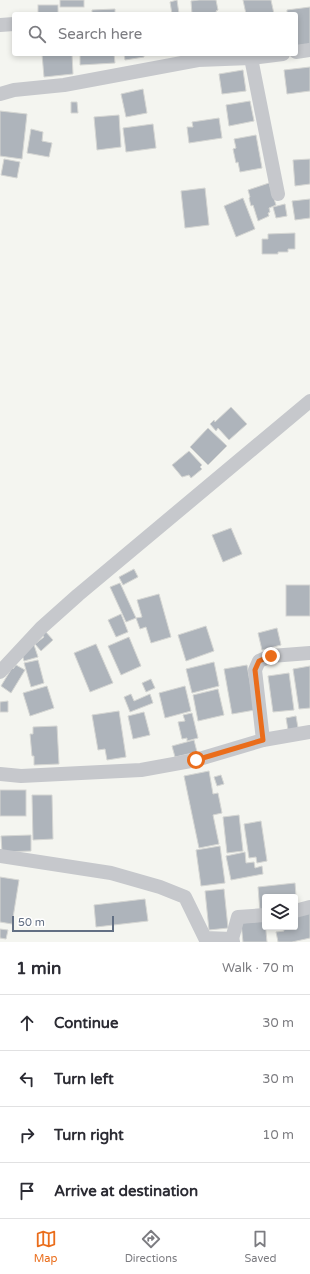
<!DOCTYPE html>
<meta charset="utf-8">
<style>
body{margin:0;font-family:"Varela Round",sans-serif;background:#f7f7f7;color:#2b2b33}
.controls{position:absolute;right:12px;bottom:12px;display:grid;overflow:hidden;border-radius:4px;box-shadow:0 2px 6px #0003}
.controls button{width:36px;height:36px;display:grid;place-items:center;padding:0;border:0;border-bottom:1px solid #e1e1e2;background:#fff;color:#2b2b33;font:20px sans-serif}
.scale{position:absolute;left:12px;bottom:10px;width:102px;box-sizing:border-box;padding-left:4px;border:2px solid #626f83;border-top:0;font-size:11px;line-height:14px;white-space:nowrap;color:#626f83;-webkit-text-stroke:3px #fff;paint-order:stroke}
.stop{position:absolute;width:12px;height:12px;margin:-9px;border:3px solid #ea6d1b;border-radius:50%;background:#fff}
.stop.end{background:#ea6d1b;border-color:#fff;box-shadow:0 1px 4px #0008}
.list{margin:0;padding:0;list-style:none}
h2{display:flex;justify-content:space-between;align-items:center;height:52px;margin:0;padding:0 16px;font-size:17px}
h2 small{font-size:13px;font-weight:400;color:#7c7c81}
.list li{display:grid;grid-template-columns:26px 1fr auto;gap:12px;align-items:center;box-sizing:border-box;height:56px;padding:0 16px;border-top:1px solid #e1e1e2}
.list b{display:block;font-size:15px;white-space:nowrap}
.list em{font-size:13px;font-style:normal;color:#7c7c81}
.icon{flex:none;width:22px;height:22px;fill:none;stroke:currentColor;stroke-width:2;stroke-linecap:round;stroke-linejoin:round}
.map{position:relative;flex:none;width:310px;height:942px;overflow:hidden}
.search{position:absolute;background:#fff;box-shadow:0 2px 6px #0003;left:12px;right:12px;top:12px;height:44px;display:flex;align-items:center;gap:10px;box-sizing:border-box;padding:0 14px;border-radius:4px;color:#7c7c81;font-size:15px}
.sheet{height:276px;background:#fff}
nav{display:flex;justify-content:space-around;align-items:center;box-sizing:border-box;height:56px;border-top:1px solid #e1e1e2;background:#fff;font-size:11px;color:#7c7c81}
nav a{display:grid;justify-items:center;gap:2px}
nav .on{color:#ea6d1b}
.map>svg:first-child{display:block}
</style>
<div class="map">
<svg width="310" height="942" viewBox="0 0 310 942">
<rect width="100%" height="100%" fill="#f4f5f0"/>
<g fill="#aeb4bb" stroke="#d5d6d3">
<rect x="60" y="0" width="24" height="7"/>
<path d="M 177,0 L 179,14 L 172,14 L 170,2 Z"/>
<path d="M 199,0 L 216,0 L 218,10 L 216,11 L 217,14 L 192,14 L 191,1 Z"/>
<path d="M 243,0 L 271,0 L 274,14 L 246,14 Z"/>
<rect x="38" y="5" width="20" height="9"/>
<path d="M 310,7 L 310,44 L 296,46 L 296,14 L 287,14 L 287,10 Z"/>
<path d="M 115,9 L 115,14 L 92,14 L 92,10 Z"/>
<path d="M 42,54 L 72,54 L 73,74 L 44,77 Z"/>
<path d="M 80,54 L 114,54 L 115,63 L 80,65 Z"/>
<path d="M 124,54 L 144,54 L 144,57 L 125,60 Z"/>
<path d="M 310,67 L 310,91 L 287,94 L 284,70 Z"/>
<path d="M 243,70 L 246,91 L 222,94 L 219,74 Z"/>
<path d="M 143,89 L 147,113 L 126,117 L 121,94 Z"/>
<path d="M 250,101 L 254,121 L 229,126 L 226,105 Z"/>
<path d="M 71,102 L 77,102 L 78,113 L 71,113 Z"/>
<path d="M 0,111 L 27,114 L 22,159 L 0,156 Z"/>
<path d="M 119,115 L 121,147 L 97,150 L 94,117 Z"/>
<path d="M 219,118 L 222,138 L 189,143 L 187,127 L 193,127 L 192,122 Z"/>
<path d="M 153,124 L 156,148 L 126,152 L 123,128 Z"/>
<path d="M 31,129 L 43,132 L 42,141 L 52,143 L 49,157 L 27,153 Z"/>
<path d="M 256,135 L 262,168 L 240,172 L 238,162 L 236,163 L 233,149 L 236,148 L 234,139 Z"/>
<path d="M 4,159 L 20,162 L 17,178 L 1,175 Z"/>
<path d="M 310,159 L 310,184 L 295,186 L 293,160 Z"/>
<path d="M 269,183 L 276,205 L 269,208 L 270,212 L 268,213 L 269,216 L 258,221 L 253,205 L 251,206 L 249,198 L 250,197 L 248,190 Z"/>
<path d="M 205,188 L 209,225 L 185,228 L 181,191 Z"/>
<path d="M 243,198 L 255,229 L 236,237 L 224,206 Z"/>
<path d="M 310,199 L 310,218 L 295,220 L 292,201 Z"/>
<path d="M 285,204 L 287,216 L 276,218 L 273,207 Z"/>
<path d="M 295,233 L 295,249 L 288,249 L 288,252 L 278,252 L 278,254 L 262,254 L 262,239 L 268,239 L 268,234 Z"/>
<path d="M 231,407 L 247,424 L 229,440 L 218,428 L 216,431 L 210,424 L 214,420 L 215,422 Z"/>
<path d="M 208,428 L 227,446 L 208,465 L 190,447 Z"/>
<path d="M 189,451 L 202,465 L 200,467 L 202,469 L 191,478 L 189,475 L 182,477 L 172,465 Z"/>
<path d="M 231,528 L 242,554 L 223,562 L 212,535 Z"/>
<path d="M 134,569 L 138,577 L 123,585 L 119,577 Z"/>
<path d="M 120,583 L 136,618 L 126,622 L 110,587 Z"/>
<rect x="286" y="585" width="24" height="31"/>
<path d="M 159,594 L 171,637 L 151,643 L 146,627 L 140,629 L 136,618 L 142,617 L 137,600 Z"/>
<path d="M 121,614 L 128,632 L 116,637 L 108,620 Z"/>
<path d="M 206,626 L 214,651 L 186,661 L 178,635 Z"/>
<path d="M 277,628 L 281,645 L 262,650 L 258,633 Z"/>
<path d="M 45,631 L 53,640 L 41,651 L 35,644 L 44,637 L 42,634 Z"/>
<path d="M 129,637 L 141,666 L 121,675 L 108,646 Z"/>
<path d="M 96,644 L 113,683 L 90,692 L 74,653 Z"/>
<path d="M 34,645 L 38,657 L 24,661 L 22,654 Z"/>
<path d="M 38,660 L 44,683 L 31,687 L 24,663 Z"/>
<path d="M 214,662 L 219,686 L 192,693 L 186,669 Z"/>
<path d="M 16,665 L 25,670 L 11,693 L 1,686 L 12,668 L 13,669 Z"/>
<path d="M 247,665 L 255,710 L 232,714 L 224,669 Z"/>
<path d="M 310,666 L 310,708 L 299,709 L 293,669 Z"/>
<path d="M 289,673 L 294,710 L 273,712 L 268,676 Z"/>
<path d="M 151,679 L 155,688 L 146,692 L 142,683 Z"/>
<path d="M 47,686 L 54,708 L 30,716 L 23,693 Z"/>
<path d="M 185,686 L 191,711 L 165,718 L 159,693 Z"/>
<path d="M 218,689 L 224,715 L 198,721 L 193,695 Z"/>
<path d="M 131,694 L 134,701 L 150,694 L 153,703 L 130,712 L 124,697 Z"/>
<path d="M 8,701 L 8,712 L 0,712 L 0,702 Z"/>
<path d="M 119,711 L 126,757 L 107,760 L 105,749 L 98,750 L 92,715 Z"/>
<path d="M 144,712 L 150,735 L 133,739 L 128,716 Z"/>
<path d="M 192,713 L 198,738 L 187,741 L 187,738 L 182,739 L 178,722 L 185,721 L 183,715 Z"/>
<path d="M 296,716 L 298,728 L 288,730 L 286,718 Z"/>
<path d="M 57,726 L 59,764 L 34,765 L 34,756 L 32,756 L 30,734 L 33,734 L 33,727 Z"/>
<path d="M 194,740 L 197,752 L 175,757 L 172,746 Z"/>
<path d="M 209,771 L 213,794 L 218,793 L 222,813 L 213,815 L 219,844 L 199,848 L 184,776 Z"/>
<path d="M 221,775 L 224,784 L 217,786 L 214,777 Z"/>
<rect x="0" y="790" width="26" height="26"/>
<path d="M 32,795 L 52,795 L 53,839 L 33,840 Z"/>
<path d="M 239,815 L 243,851 L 227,853 L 223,817 Z"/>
<path d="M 261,821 L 267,861 L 257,863 L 256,857 L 249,858 L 244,824 Z"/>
<path d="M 31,835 L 31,851 L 2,852 L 1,836 Z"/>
<path d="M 220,846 L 225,883 L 201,886 L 196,850 Z"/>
<path d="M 245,852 L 246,863 L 254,862 L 255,868 L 262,866 L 263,874 L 231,880 L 226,856 Z"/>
<path d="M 0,877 L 19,880 L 12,924 L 0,922 Z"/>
<path d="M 295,883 L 297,908 L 295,908 L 295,897 L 265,897 L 265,911 L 260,911 L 258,887 Z"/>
<path d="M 224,889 L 228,928 L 209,930 L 205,891 Z"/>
<path d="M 145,899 L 148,921 L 96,927 L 94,905 Z"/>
<path d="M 310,913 L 310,938 L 292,942 L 278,942 L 276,932 L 284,931 L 283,927 L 295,927 L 295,916 Z"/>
<path d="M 265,921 L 267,942 L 243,942 L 241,923 Z"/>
<path d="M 0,929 L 8,930 L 6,939 L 0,938 Z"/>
</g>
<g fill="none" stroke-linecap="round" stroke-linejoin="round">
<g stroke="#c6c8cc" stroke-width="14">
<path d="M 0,25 L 14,24"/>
<path d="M 296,52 L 310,50"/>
<path d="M 251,58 L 278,194"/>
<path d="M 0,94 L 14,90 L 64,85 L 198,60 L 251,58 L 283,54"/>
<path d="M 0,672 L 41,628 L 78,595 L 310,401"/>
<path d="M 263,740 L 255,670 L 259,661 L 271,656 L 310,653"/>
<path d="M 0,774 L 21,776 L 141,770 L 196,760 L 263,740 L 310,732"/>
<path d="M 0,856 L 111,873 L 160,887 L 185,897 L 205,938 L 232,939 L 233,942"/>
<path d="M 295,911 L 310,907"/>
<path d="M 232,939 L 238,917 L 265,915"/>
</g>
</g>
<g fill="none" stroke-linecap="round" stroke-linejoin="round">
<path stroke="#ea6d1b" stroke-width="5" d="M 196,760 L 263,740 L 255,670 L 259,661 L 271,656"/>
</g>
</svg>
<div class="controls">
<button><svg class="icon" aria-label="layers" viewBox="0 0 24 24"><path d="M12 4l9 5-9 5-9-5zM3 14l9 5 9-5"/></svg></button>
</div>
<div class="scale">50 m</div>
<div class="stop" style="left:196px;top:760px"></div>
<div class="stop end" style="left:271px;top:656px"></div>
<div class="search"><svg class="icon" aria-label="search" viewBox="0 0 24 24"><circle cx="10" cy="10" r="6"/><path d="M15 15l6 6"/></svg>Search here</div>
</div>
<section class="sheet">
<h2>1 min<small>Walk · 70 m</small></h2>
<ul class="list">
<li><svg class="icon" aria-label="ahead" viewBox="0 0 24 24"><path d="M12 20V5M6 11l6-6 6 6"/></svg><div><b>Continue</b></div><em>30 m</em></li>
<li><svg class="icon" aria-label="left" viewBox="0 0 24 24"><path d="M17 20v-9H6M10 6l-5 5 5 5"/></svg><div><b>Turn left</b></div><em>30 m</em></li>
<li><svg class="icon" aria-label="right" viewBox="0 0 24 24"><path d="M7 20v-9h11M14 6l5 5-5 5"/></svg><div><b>Turn right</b></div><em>10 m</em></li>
<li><svg class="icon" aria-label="arrive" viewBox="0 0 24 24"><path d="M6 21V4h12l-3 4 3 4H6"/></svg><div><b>Arrive at destination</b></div></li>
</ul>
</section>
<nav>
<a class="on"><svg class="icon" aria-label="map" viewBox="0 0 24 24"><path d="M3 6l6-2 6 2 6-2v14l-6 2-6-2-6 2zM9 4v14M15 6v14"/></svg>Map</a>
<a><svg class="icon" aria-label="directions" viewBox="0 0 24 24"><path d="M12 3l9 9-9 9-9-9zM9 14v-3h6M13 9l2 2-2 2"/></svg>Directions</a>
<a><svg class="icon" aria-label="saved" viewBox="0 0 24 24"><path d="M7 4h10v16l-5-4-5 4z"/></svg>Saved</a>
</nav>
